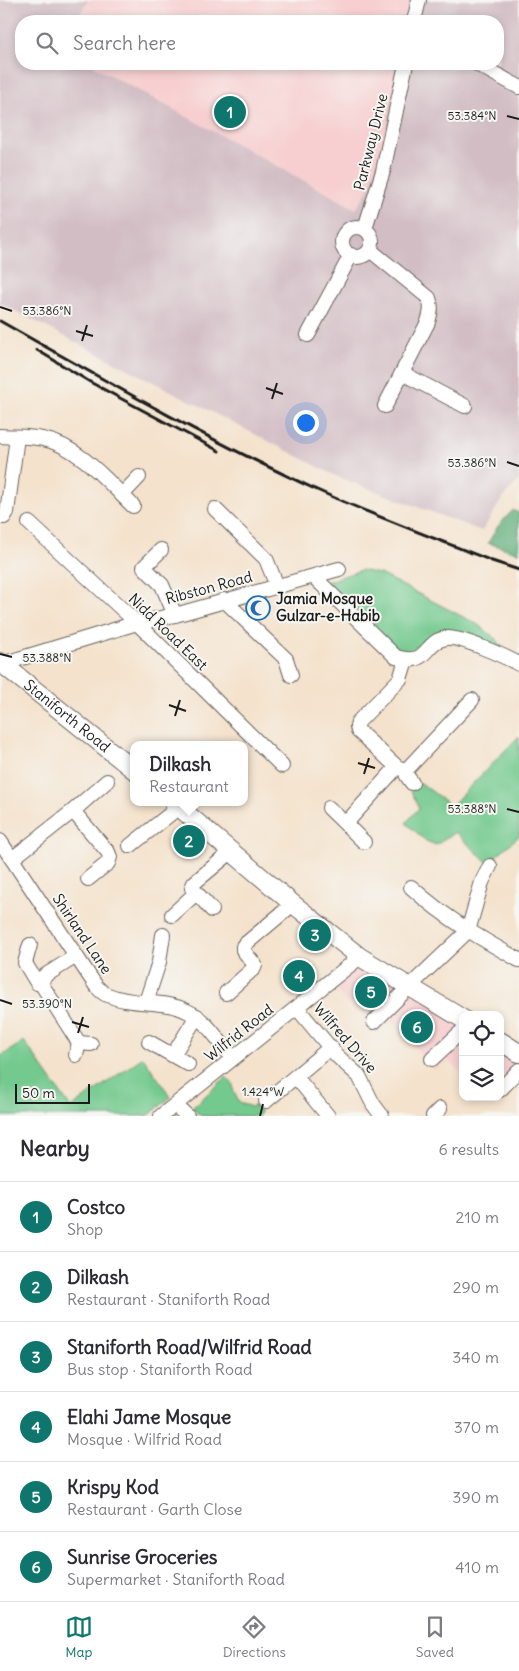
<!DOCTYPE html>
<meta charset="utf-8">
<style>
body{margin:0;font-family:Delius,sans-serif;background:#f7f7f7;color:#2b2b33}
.controls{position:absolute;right:15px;bottom:15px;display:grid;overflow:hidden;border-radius:10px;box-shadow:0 2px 8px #0003}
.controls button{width:45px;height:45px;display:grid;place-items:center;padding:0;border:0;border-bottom:1px solid #e1e1e2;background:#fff;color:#2b2b33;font:25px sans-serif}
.scale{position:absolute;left:15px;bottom:12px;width:75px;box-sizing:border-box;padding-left:5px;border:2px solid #1c1c1c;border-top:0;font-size:14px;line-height:18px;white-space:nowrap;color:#1c1c1c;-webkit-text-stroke:4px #f6f6f2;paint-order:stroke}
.you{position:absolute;left:305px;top:422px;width:18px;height:18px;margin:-12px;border:4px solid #fff;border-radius:50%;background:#1a73e8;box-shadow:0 0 0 8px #1a73e833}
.badge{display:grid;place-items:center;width:32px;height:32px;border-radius:50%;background:#0f766e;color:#fff;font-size:16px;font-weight:700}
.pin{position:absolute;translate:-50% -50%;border:2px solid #fff;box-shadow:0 1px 5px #0006}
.popup{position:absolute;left:130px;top:741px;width:118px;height:65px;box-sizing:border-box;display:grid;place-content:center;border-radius:10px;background:#fff;filter:drop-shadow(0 1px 4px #0005);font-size:16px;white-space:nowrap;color:#7c7c81}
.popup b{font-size:19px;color:#2b2b33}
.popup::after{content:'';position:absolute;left:50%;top:100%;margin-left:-10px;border:10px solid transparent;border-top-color:#fff}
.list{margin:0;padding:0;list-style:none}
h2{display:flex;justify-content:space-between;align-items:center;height:65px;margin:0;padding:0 20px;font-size:21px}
h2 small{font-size:16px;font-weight:400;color:#7c7c81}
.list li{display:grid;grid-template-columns:32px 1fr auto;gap:15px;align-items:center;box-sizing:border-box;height:70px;padding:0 20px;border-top:1px solid #e1e1e2}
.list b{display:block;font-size:19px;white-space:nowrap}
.list p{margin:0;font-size:16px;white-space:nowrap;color:#7c7c81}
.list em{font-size:16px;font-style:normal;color:#7c7c81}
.icon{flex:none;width:28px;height:28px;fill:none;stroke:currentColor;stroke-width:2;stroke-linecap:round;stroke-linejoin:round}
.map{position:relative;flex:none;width:519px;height:1116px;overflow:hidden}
.search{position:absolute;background:#fff;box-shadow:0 2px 8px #0003;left:15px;right:15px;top:15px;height:55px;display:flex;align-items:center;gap:12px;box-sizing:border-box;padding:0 18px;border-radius:20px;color:#7c7c81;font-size:19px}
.sheet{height:485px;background:#fff}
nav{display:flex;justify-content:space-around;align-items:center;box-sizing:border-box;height:70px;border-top:1px solid #e1e1e2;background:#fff;font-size:14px;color:#7c7c81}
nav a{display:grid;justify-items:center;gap:2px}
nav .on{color:#0f766e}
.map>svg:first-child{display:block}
</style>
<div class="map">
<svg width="519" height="1116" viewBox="0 0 519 1116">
<rect width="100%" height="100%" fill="#f6f6f2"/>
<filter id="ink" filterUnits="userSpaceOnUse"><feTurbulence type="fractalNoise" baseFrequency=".02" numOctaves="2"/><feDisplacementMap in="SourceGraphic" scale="10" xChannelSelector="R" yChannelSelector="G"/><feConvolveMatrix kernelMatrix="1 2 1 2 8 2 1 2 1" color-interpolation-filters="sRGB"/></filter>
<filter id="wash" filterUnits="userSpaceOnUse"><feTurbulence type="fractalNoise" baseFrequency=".0096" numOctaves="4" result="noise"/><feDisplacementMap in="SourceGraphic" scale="20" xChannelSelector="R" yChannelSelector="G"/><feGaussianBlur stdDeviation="1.12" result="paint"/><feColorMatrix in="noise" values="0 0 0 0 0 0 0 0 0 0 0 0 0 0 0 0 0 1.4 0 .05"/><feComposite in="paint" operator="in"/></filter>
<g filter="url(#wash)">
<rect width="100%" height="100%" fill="#f4e2cc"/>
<g fill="#f7cfd0">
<path d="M 88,0 L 410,0 L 405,21 L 76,21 Z"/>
<path d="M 90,64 L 398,64 L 387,126 L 371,185 L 356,209 Z"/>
<path d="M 360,957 L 463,1019 L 463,1075 L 447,1059 L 434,1070 L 422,1057 L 423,1056 L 384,1013 L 373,1023 L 355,1001 L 349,1005 L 329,982 Z"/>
<path d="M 500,1041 L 519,1053 L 519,1070 L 500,1090 Z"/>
</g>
<path fill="#d2bdc5" d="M 0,0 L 88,0 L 76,21 L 21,21 L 21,64 L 90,64 L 356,209 L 371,185 L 387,126 L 398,64 L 498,64 L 498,21 L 405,21 L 410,0 L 519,0 L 519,480 L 502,499 L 482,531 L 338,477 L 0,303 Z"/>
<g fill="#73c98e" stroke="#487255">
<path d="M 361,570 L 380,574 L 477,624 L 494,637 L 502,648 L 460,633 L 441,634 L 417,653 L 400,652 L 326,582 Z"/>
<path d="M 519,736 L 519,836 L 488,863 L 455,832 L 436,845 L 426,841 L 406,823 L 419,808 L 411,791 L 421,783 L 451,806 Z"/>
<path d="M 24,1041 L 71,1108 L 143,1057 L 171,1097 L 148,1116 L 0,1116 L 0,1057 Z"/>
<path d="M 226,1077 L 233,1084 L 233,1089 L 239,1103 L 252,1107 L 254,1105 L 260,1111 L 259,1116 L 201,1116 L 192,1108 Z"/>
</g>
<path fill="#5ead79" stroke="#3d644a" d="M 513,510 L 519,513 L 519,553 L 488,543 L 498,526 Z"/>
</g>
<g filter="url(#ink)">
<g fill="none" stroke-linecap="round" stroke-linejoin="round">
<g stroke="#68615a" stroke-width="16">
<g id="minor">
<path d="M 414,21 L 419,0"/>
<path d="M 477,64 L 519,87"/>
<circle cx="357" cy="242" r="15"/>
<path d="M 365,228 L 383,171 L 406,64"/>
<path d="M 370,250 L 429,298 C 432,307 431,312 428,322 L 385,406"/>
<path d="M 308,335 L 351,255"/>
<path d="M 402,373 L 465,406"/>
<path d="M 0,436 C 14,437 29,436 43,439 C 74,445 100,473 122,495 L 139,477"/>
<path d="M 122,495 L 133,506"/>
<path d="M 215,509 L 266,559 L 277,586"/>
<path d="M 0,517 L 4,517 L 7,512 L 17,437"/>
<path d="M 29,523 L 137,623 L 282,766"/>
<path d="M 161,550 L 144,567 L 162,585 L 175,615"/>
<path d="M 314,577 L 396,657 C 430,667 422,642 446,638 C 460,636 506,657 519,664"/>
<path d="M 224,600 L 286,659 L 291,675"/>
<path d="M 406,660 L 400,679 L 358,722 L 357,726 L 358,731 L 397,767 L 405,770 L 407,776 L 412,783"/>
<path d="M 2,664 L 137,623 L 175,615 L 339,569"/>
<path d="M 405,770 L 409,767 L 472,700"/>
<path d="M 329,808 L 364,842"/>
<path d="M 73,811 L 108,852 L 110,857 L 108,863 L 88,879"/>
<path d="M 346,823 L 397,767"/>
<path d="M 0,841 L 96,986 C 99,989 103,994 108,995 C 133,1006 163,999 187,1011 C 207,1020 219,1042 233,1058"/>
<path d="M 130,846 L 179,807"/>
<path d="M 12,859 L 73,811 L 107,781"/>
<path d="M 411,887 C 445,918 480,938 519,960"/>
<path d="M 212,910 L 192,888 L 194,883 L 231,852"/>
<path d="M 172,915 L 196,893"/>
<path d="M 30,945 L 25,963 L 37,983"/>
<path d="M 76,956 L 43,977 L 42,985 L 79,1043"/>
<path d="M 226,993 L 254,968 L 255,965 L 243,950 L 243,946 L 293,904"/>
<path d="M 146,1002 L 159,962 L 163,935"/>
<path d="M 297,1008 L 337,1056 L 359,1076 L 373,1104 L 382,1116"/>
<path d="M 374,1022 L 409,987 L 468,931 L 482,882 L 490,866"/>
<path d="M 149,1042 L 188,1064"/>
<path d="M 76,1055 L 79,1043 L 91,1044"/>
<path d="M 173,1055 L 197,1016"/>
<path d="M 432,1059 L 463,1030"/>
<path d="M 296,1077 L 328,1116"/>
<path d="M 500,1090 L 519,1070"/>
<path d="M 266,1101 L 331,1047"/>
<path d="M 175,1105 L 187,1116"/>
<path d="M 161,1116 L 360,957"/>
<path d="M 433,1116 L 440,1109"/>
</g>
</g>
<g stroke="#68615a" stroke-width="20">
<g id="major">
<path id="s1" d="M 0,662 L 134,770"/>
<path d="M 173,802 L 293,904 L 360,957 L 463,1019"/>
<path d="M 500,1041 L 519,1053"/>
</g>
</g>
<use href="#minor" stroke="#fff" stroke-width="14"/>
<use href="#major" stroke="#fff" stroke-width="18"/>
<g stroke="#1c1c1c" stroke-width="3">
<path d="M 0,321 C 104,380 208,440 317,490 C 374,516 434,538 492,561 L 519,570"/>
<path d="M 37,350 L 90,382 L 219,451"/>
</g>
</g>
</g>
<path fill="none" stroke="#1c1c1c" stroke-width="2" d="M 507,116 L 519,119M 0,307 L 12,311M 76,331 L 93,336M 82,341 L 87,325M 266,388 L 283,394M 272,399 L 277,383M 507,462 L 519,466M 0,654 L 12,657M 169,705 L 186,711M 175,716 L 180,700M 358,763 L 375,768M 364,774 L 369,758M 507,809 L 519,812M 0,1000 L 12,1004M 72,1022 L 89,1027M 78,1033 L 83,1017M 260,1116 L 263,1104"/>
<defs>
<g id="mosque-ring" transform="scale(1.25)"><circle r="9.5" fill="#f6f6f2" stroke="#1f6fb2" stroke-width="1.5"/><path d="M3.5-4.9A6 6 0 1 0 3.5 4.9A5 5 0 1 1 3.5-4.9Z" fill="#1f6fb2"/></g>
</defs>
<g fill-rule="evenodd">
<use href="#mosque-ring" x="258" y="608"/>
</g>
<g text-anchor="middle" stroke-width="4" stroke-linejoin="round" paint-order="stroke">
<g font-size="15" fill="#1c1c1c" stroke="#f6f6f2">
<text transform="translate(371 142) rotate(-76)" y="5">Parkway Drive</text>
<text transform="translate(209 588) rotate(-15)" y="5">Ribston Road</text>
<text transform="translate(168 632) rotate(44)" y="5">Nidd Road East</text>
<text dy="5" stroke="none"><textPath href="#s1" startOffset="86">Staniforth Road</textPath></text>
<text transform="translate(82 934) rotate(56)" y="5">Shirland Lane</text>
<text transform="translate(239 1033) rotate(-38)" y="5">Wilfrid Road</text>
<text transform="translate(345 1038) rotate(49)" y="5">Wilfred Drive</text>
</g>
<g font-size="15" font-weight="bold" fill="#1c1c1c" stroke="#f6f6f2" text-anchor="start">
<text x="276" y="604">Jamia Mosque<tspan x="276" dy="17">Gulzar-e-Habib</tspan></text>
</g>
</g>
<g font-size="12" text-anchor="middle" fill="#1c1c1c" stroke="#f6f6f2" stroke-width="4" stroke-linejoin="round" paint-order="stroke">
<text x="472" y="120">53.384°N</text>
<text x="47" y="315">53.386°N</text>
<text x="472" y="467">53.386°N</text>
<text x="47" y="662">53.388°N</text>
<text x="472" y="813">53.388°N</text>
<text x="47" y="1008">53.390°N</text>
<text x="263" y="1096">1.424°W</text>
</g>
</svg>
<div class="controls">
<button><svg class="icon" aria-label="locate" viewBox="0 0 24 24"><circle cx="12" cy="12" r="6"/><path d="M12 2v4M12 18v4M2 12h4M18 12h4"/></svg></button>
<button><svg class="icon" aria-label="layers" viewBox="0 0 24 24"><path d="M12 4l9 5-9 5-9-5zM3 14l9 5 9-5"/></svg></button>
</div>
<div class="scale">50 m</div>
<div class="you"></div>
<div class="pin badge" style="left:230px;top:112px">1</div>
<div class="pin badge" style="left:189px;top:841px">2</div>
<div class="popup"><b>Dilkash</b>Restaurant</div>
<div class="pin badge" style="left:315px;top:935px">3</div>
<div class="pin badge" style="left:299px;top:976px">4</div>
<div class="pin badge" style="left:371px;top:992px">5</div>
<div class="pin badge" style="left:417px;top:1027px">6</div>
<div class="search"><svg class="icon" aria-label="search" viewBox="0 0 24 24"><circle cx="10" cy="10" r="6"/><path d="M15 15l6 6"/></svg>Search here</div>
</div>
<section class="sheet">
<h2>Nearby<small>6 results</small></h2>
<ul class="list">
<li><span class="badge">1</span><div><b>Costco</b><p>Shop</p></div><em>210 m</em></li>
<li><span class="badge">2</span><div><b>Dilkash</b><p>Restaurant · Staniforth Road</p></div><em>290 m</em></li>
<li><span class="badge">3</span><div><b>Staniforth Road/Wilfrid Road</b><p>Bus stop · Staniforth Road</p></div><em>340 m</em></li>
<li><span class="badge">4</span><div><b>Elahi Jame Mosque</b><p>Mosque · Wilfrid Road</p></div><em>370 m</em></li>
<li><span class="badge">5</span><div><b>Krispy Kod</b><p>Restaurant · Garth Close</p></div><em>390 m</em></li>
<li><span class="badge">6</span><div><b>Sunrise Groceries</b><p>Supermarket · Staniforth Road</p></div><em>410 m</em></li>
</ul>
</section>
<nav>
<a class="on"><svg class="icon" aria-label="map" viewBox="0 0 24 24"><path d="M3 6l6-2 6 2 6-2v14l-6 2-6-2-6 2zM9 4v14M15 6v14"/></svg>Map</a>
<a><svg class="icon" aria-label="directions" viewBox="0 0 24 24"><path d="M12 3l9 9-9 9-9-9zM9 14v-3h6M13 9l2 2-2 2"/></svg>Directions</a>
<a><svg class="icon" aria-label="saved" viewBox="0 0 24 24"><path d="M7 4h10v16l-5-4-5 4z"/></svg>Saved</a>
</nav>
